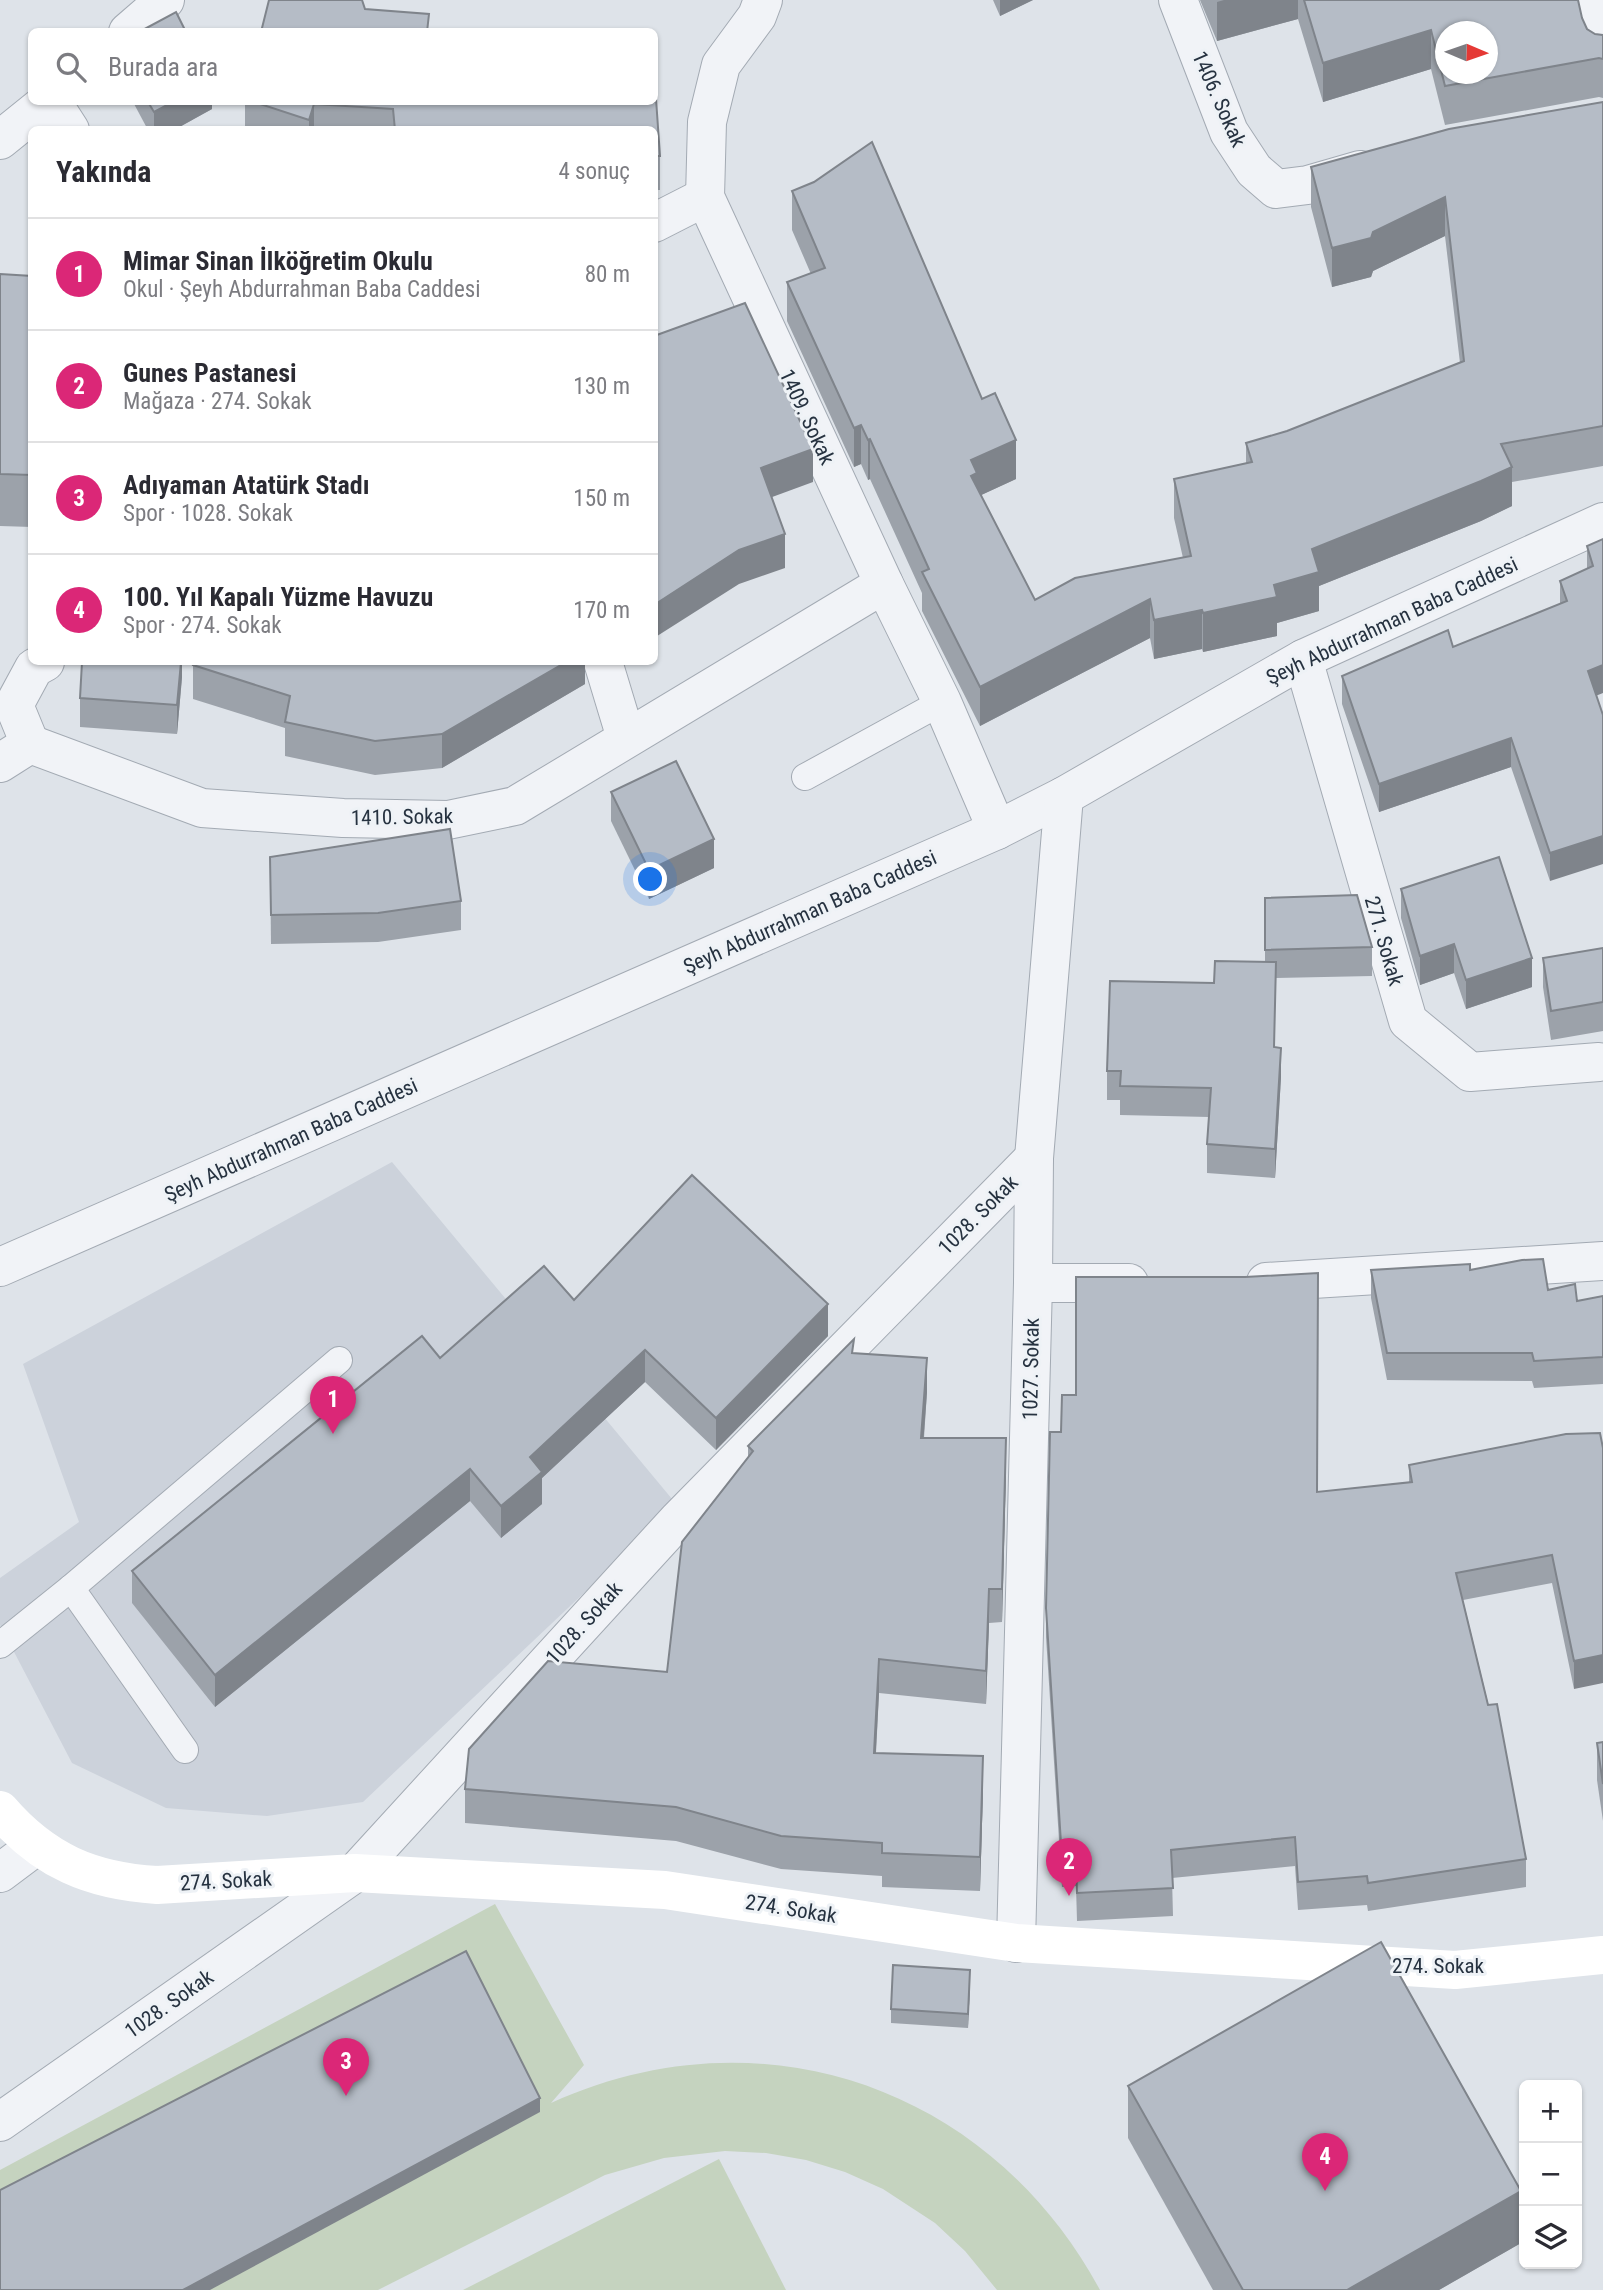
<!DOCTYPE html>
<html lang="tr">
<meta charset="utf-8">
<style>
body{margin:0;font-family:"Roboto Condensed",sans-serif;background:#f7f7f7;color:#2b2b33}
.controls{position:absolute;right:21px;bottom:21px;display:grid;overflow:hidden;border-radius:10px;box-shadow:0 2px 5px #0004}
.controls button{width:63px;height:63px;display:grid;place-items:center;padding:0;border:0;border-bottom:2px solid #e1e1e2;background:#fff;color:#2b2b33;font:35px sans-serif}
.compass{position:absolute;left:1435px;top:21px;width:63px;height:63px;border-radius:50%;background:#fff;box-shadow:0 2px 5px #0004;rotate:92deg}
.you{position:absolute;left:651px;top:880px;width:24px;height:24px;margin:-18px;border:5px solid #fff;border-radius:50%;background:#1a73e8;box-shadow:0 0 0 10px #1a73e833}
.badge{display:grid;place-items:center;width:46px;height:46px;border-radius:50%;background:#db2777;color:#fff;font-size:23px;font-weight:700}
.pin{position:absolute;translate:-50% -58px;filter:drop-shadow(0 2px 4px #0008)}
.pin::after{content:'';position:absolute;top:37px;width:24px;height:21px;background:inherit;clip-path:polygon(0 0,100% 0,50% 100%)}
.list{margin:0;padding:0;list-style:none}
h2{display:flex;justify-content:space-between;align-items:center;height:91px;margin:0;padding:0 28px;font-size:30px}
h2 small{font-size:23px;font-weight:400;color:#7c7c81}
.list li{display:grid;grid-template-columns:46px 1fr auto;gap:21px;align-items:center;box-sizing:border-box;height:112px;padding:0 28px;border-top:2px solid #e1e1e2}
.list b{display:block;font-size:26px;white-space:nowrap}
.list p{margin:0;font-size:23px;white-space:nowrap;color:#7c7c81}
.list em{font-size:23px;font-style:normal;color:#7c7c81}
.icon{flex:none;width:38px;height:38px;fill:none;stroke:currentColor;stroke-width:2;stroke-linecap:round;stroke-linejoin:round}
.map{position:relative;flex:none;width:1603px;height:2290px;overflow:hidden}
.search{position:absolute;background:#fff;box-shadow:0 2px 5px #0004;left:28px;top:28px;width:630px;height:77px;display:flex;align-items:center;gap:18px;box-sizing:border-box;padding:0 24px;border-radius:10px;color:#7c7c81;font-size:26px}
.panel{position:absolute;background:#fff;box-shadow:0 2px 5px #0004;left:28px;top:126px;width:630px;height:539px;border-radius:10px}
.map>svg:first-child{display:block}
</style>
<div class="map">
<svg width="1603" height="2290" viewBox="0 0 1603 2290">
<rect width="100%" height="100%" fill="#dee3e9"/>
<path fill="#ccd2db" d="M 392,1162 L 677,1505 L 363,1802 L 267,1816 L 166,1808 L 72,1763 L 0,1625 L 0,1578 L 79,1522 L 23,1364 Z"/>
<g fill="#c5d3bf">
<path d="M 495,1904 L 584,2065 L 551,2103 C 762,2007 991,2088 1100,2290 L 997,2290 L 965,2251 L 935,2223 L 883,2189 L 845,2172 L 806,2160 L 766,2153 L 725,2151 L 664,2158 L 605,2175 L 378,2290 L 0,2290 L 0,2170 Z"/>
<path d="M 719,2159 L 786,2290 L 463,2290 Z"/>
</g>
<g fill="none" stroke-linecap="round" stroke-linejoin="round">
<g stroke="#a3aab3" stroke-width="28">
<g id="lane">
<path d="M 805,777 L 942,702"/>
<path d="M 71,1588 L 185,1750"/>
<path d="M 0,1645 L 71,1588 L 339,1360"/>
</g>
</g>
<g stroke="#a3aab3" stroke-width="40">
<g id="street">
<path d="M 763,0 L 757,16 L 721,65 L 707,122 L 705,197 L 884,584 L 942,702 L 997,830"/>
<path d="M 1178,0 L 1229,132 L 1254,170 L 1276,189 L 1308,185 L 1360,170"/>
<path d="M 1593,0 L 1603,53"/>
<path d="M 128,32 L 165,0"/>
<path d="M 52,102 L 70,130"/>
<path d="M 0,140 L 47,102"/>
<path d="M 654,223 L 705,197"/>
<path d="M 1303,659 L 1408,1021 L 1470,1072 L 1599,1062"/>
<path d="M 603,662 L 626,738"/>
<path d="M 30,744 L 202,808 L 343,818 L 448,820 L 515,806 L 884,584"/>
<path d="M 30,744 L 14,705 L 34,668 L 45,662"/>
<path d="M 0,763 L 30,744"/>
<path d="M 0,1267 L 997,830 L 1064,796 L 1303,659 L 1603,522"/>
<path d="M 1266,1282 L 1603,1261"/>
<path d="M 1033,1283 L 1129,1283"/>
<path d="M 0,1873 L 36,1846"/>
<path d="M 1016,1943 L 1033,1283 L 1034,1158 L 1064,796"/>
<path d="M 0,2122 L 355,1873 L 678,1520 L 1034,1158"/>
</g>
</g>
<use href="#lane" stroke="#f1f3f7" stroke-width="26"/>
<use href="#street" stroke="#f1f3f7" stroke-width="38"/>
<path stroke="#fff" stroke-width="38" d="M 0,1810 C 44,1861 91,1881 157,1885 L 355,1873 L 665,1890 L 1016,1943 L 1455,1970 L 1603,1955"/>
</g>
<g fill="#9ca2aa">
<path d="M 993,0 L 1033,0 L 1000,16 Z"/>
<path d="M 1200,0 L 1578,0 L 1582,18 L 1587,29 L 1595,34 L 1603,35 L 1603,98 L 1599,97 L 1445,125 L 1431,69 L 1323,102 L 1298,19 L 1217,41 Z"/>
<path d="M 133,102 L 212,102 L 212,109 L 174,130 L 148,130 Z"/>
<path d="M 245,102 L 654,102 L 660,156 L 660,190 L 654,190 L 654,130 L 245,130 Z"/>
<path d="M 1603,102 L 1603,466 L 1512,482 L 1512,506 L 1481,521 L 1319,586 L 1319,611 L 1277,623 L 1277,636 L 1203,652 L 1202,649 L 1154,659 L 1150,638 L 980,726 L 922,611 L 922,593 L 870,479 L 868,480 L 861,464 L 854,467 L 787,321 L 787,282 L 811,274 L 792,230 L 792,191 L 1016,479 L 981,495 L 1035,600 L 1183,558 L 1174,518 L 1174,479 L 1246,463 L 1246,443 L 1287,431 L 1460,363 L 1445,236 L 1373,271 L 1371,277 L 1332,287 L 1311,207 L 1311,167 Z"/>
<path d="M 0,274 L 32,276 L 32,527 L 0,526 Z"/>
<path d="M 1603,539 L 1596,696 L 1550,881 L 1511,767 L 1379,812 L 1342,704 L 1342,676 L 1453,647 L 1560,604 L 1560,581 L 1587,569 L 1587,546 Z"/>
<path d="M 182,662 L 182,677 L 177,734 L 80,727 L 80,698 Z"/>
<path d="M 585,662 L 585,684 L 442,768 L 375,775 L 285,756 L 285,728 L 193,699 L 193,665 Z"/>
<path d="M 611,792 L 714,868 L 649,899 L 611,821 Z"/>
<path d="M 270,857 L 461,901 L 461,930 L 378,942 L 271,944 Z"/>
<path d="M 1401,889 L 1532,987 L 1466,1009 L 1454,973 L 1420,985 L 1401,918 Z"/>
<path d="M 1265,898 L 1372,947 L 1372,976 L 1276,978 L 1274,1047 L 1281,1077 L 1275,1178 L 1207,1173 L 1207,1144 L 1209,1117 L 1120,1115 L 1120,1100 L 1107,1100 L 1107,1071 L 1265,962 Z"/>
<path d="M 1603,948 L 1603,1031 L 1551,1040 L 1543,987 L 1543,958 Z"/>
<path d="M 1371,1270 L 1470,1270 L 1548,1290 L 1577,1301 L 1603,1296 L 1603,1384 L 1534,1388 L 1532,1381 L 1387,1380 L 1371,1298 Z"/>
<path d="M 574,1300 L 828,1336 L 716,1450 L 645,1382 L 542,1478 L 542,1504 L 501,1538 L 470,1501 L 215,1707 L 132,1603 L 132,1571 L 440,1358 Z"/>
<path d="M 854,1353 L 927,1392 L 924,1438 L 1006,1471 L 1002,1622 L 989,1623 L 986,1704 L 879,1693 L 876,1753 L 983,1790 L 980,1891 L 882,1887 L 882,1876 L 781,1869 L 676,1841 L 465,1823 L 465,1789 L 667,1672 L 748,1458 L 748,1446 Z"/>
<path d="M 1600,1433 L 1574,1689 L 1552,1583 L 1463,1600 L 1526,1859 L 1526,1887 L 1368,1911 L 1367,1905 L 1298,1910 L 1295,1866 L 1172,1878 L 1173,1916 L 1077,1921 L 1076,1886 L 1062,1887 L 1046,1637 L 1046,1608 L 1317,1492 L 1409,1482 L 1409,1465 Z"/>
<path d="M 1603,1742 L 1603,1821 L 1597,1780 L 1597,1743 Z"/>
<path d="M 970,1985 L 968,2028 L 891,2023 L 891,2009 Z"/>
<path d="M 1128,2086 L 1521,2243 L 1439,2290 L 1213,2290 L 1128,2138 Z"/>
</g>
<g fill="#7f848b">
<path d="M 1000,0 L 1033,0 L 1000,16 Z"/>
<path d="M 1224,0 L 1298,0 L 1298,19 L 1217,41 L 1217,2 Z"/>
<path d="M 1431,30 L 1431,69 L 1323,102 L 1323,63 Z"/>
<path d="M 173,102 L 212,102 L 212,109 L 174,130 L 154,130 L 154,112 Z"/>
<path d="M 314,104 L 314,130 L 309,130 L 309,120 Z"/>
<path d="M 1445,197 L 1445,236 L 1373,271 L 1371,277 L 1332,287 L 1332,248 L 1373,232 Z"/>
<path d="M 861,425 L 861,464 L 854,467 L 854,428 Z"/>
<path d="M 870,439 L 870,479 L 868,480 L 868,440 Z"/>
<path d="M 1016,440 L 1016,479 L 977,497 L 971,515 L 971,460 Z"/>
<path d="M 813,449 L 813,482 L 761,501 L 761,468 Z"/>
<path d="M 1512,467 L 1512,506 L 1481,521 L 1319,586 L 1319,611 L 1277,623 L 1277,636 L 1203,652 L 1203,613 L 1274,585 L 1312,549 Z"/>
<path d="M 785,534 L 785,568 L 739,584 L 654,638 L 654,605 L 739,550 Z"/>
<path d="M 1150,599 L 1150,638 L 980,726 L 980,687 Z"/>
<path d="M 1202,610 L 1202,649 L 1154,659 L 1154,620 Z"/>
<path d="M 181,662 L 182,662 L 182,677 L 177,734 L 177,705 Z"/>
<path d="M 566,662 L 585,662 L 585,684 L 442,768 L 442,734 Z"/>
<path d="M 1603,665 L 1603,693 L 1588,699 L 1588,671 Z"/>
<path d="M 1511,738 L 1511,767 L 1379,812 L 1379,784 Z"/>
<path d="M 1603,836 L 1603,864 L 1550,881 L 1550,853 Z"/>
<path d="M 714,839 L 714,868 L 649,899 L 649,870 Z"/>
<path d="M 1454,944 L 1454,973 L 1420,985 L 1420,956 Z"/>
<path d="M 1532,958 L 1532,987 L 1466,1009 L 1466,980 Z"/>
<path d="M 1281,1048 L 1281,1077 L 1275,1178 L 1275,1149 Z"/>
<path d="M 828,1304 L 828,1336 L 716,1450 L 716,1418 Z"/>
<path d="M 645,1350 L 645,1382 L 542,1478 L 542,1504 L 501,1538 L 501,1506 L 530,1457 Z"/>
<path d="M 927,1358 L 927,1392 L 921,1472 L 921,1438 Z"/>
<path d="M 1006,1438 L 1006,1471 L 1002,1622 L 1002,1589 Z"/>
<path d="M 470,1469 L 470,1501 L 215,1707 L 215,1675 Z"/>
<path d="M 989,1589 L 989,1623 L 986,1704 L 986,1671 Z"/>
<path d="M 1603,1655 L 1603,1683 L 1574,1689 L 1574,1661 Z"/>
<path d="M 879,1659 L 879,1693 L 874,1786 L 874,1753 Z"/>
<path d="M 983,1756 L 983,1790 L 980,1891 L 980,1857 Z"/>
<path d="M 970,1970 L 970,1985 L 968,2028 L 968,2014 Z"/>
<path d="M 540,2098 L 540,2112 L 210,2290 L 183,2290 Z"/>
<path d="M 1521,2191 L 1521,2243 L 1439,2290 L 1347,2290 Z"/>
</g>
<g fill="#b5bcc6" stroke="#7f848b" stroke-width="2" fill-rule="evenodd">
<path d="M 269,0 L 362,0 L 365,9 L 429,14 L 427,32 L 261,32 Z"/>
<path d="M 1304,0 L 1578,0 L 1582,18 L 1587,29 L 1595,34 L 1603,35 L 1603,59 L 1599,58 L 1445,86 L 1431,30 L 1323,63 ZM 1446,32 L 1488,32 L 1488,74 L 1446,74 Z"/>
<path d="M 176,12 L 186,32 L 139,32 Z"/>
<path d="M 654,70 L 660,156 L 654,156 L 654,130 L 395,130 L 393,109 L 314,104 L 309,120 L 254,102 L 654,102 Z"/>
<path d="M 148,102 L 173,102 L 154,112 Z"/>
<path d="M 1603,102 L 1603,426 L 1501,444 L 1512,467 L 1481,481 L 1312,549 L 1319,572 L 1274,585 L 1277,597 L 1203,613 L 1202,610 L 1154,620 L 1150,599 L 980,687 L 922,572 L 929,569 L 870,439 L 868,440 L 861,425 L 854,428 L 787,282 L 825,268 L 792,191 L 814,182 L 872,142 L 982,399 L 995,393 L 1016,440 L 971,460 L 977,473 L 971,476 L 1035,600 L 1075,578 L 1191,556 L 1174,479 L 1252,462 L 1246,443 L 1287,431 L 1464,361 L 1445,197 L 1373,232 L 1371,238 L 1332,248 L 1311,167 L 1449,129 Z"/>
<path d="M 0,274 L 32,276 L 32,475 L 0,474 Z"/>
<path d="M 745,303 L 813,449 L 761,468 L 785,534 L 739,550 L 654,605 L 654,336 Z"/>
<path d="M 1603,539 L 1603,665 L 1588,671 L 1603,715 L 1603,836 L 1550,853 L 1511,738 L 1379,784 L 1342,676 L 1448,630 L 1453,647 L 1567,601 L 1560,581 L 1593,566 L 1587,546 Z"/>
<path d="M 82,662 L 181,662 L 177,705 L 80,698 Z"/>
<path d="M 194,662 L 566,662 L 442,734 L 375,741 L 285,722 L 290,696 L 193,665 Z"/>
<path d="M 676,761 L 714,839 L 649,870 L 611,792 Z"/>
<path d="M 450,829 L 461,901 L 378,913 L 271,915 L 270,857 Z"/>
<path d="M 1499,857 L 1532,958 L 1466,980 L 1454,944 L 1420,956 L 1401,889 Z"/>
<path d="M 1357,895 L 1372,947 L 1265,950 L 1265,898 Z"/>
<path d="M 1603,948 L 1603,1002 L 1551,1011 L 1543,958 Z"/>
<path d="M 1215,961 L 1276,962 L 1274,1047 L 1281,1048 L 1275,1149 L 1207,1144 L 1211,1088 L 1120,1086 L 1121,1071 L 1107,1071 L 1110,981 L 1214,983 Z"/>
<path d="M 692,1175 L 828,1304 L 716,1418 L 645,1350 L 530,1457 L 542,1472 L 501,1506 L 470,1469 L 215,1675 L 132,1571 L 422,1336 L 440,1358 L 544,1266 L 574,1300 Z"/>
<path d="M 1543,1259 L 1548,1290 L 1575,1284 L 1577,1301 L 1603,1296 L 1603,1357 L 1534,1361 L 1532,1353 L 1387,1353 L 1371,1270 L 1470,1264 L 1470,1270 L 1522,1260 Z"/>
<path d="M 1318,1273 L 1317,1492 L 1412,1482 L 1409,1465 L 1566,1434 L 1600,1433 L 1603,1448 L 1603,1655 L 1574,1661 L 1552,1555 L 1456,1573 L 1488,1705 L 1497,1704 L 1526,1859 L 1368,1883 L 1367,1876 L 1298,1882 L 1295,1837 L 1171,1850 L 1173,1888 L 1077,1893 L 1076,1858 L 1062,1859 L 1046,1608 L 1050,1432 L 1061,1432 L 1062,1395 L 1076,1395 L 1076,1277 L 1245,1277 Z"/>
<path d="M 854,1339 L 852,1353 L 927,1358 L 921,1438 L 1006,1438 L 1002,1589 L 989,1589 L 986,1671 L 879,1659 L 874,1753 L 983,1756 L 980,1857 L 882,1853 L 882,1843 L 781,1836 L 676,1807 L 465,1789 L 469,1749 L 548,1661 L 667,1672 L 682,1542 L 753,1451 L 748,1446 Z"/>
<path d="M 1603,1742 L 1603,1784 L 1597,1743 Z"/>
<path d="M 1381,1942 L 1521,2191 L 1347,2290 L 1243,2290 L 1128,2086 Z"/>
<path d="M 466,1951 L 540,2098 L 183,2290 L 0,2290 L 0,2190 Z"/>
<path d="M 893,1965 L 970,1970 L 968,2014 L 891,2009 Z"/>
</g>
<g text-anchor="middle" stroke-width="6" stroke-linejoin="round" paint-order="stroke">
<g font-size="21" fill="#263240" stroke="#eef2f6">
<text transform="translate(1219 99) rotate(66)" y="7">1406. Sokak</text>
<text transform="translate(807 417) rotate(65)" y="7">1409. Sokak</text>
<text transform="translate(1392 621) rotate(-25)" y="7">Şeyh Abdurrahman Baba Caddesi</text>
<text transform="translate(402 817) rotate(-1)" y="7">1410. Sokak</text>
<text transform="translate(810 912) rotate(-24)" y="7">Şeyh Abdurrahman Baba Caddesi</text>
<text transform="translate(1384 941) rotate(74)" y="7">271. Sokak</text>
<text transform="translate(291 1140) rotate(-24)" y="7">Şeyh Abdurrahman Baba Caddesi</text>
<text transform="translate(978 1215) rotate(-45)" y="7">1028. Sokak</text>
<text transform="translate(1031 1369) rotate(-89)" y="7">1027. Sokak</text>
<text transform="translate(584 1623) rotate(-48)" y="7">1028. Sokak</text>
<text transform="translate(226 1881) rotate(-3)" y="7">274. Sokak</text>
<text transform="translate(791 1909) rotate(9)" y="7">274. Sokak</text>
<text x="1438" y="1973">274. Sokak</text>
<text transform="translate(169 2004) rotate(-35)" y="7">1028. Sokak</text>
</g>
</g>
</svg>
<div class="controls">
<button>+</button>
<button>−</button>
<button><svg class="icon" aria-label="layers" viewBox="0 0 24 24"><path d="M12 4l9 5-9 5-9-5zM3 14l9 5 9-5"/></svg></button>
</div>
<svg class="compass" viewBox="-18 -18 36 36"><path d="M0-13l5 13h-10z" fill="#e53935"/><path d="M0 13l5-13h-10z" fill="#7c7c81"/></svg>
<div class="you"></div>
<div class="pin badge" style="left:333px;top:1434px">1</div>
<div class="pin badge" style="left:1069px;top:1896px">2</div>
<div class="pin badge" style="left:346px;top:2096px">3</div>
<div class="pin badge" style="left:1325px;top:2191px">4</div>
<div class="search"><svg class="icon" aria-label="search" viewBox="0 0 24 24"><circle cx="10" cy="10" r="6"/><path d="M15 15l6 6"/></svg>Burada ara</div>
<section class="panel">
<h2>Yakında<small>4 sonuç</small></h2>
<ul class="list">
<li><span class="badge">1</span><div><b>Mimar Sinan İlköğretim Okulu</b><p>Okul · Şeyh Abdurrahman Baba Caddesi</p></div><em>80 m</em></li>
<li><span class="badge">2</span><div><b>Gunes Pastanesi</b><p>Mağaza · 274. Sokak</p></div><em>130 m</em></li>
<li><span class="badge">3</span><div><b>Adıyaman Atatürk Stadı</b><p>Spor · 1028. Sokak</p></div><em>150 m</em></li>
<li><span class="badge">4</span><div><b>100. Yıl Kapalı Yüzme Havuzu</b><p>Spor · 274. Sokak</p></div><em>170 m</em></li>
</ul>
</section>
</div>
